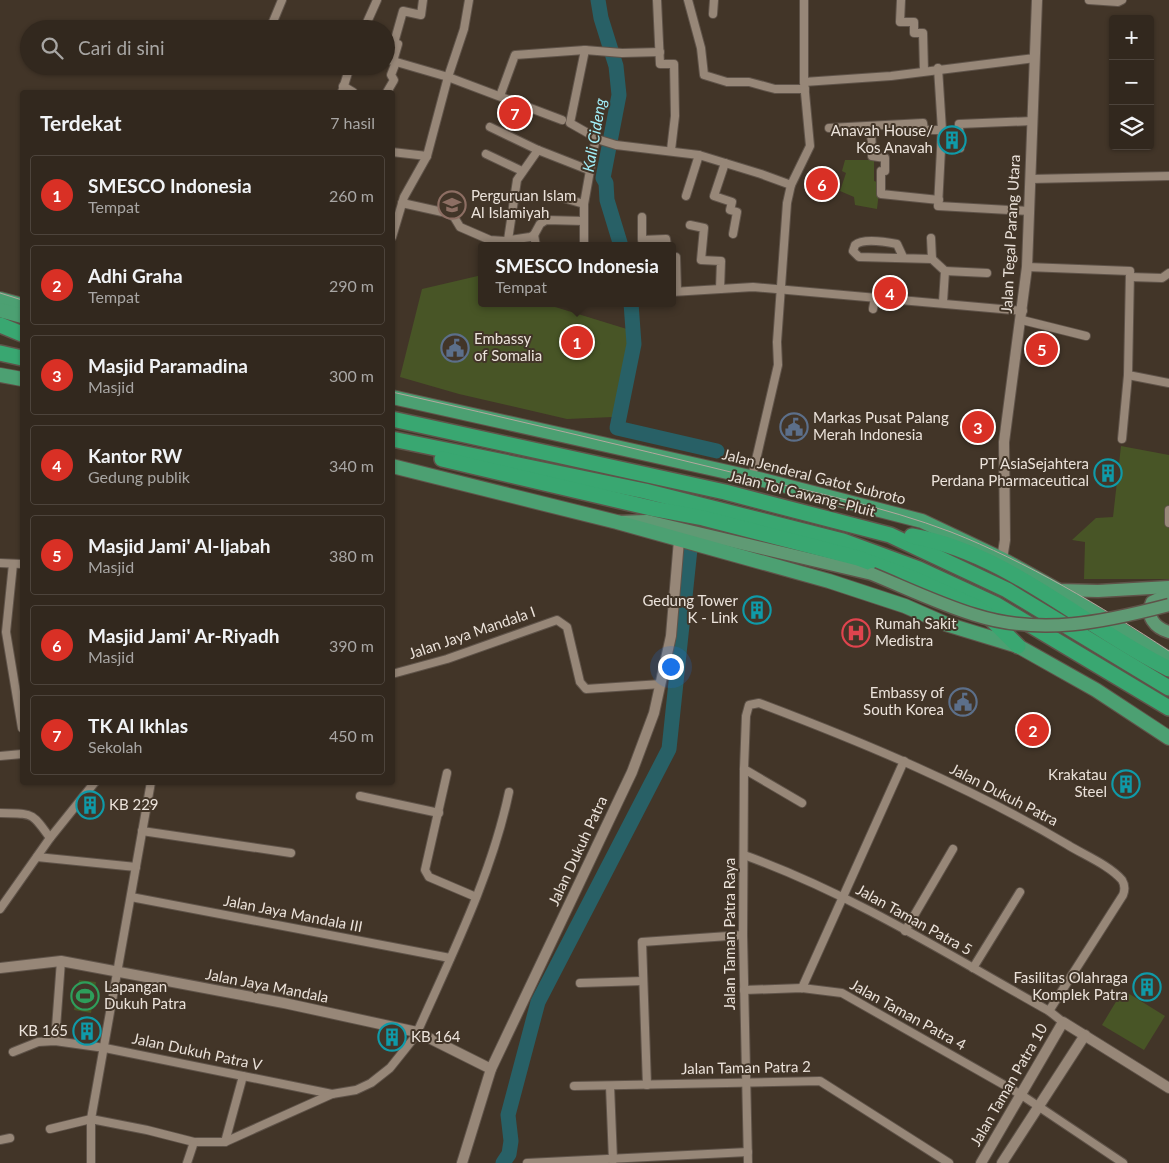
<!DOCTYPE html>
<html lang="id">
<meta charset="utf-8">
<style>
body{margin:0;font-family:Lato,sans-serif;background:#3a3027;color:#f1f3f6}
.controls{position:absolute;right:15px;top:15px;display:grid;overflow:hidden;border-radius:5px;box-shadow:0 1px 4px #0004}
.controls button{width:45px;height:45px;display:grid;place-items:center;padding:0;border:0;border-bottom:1px solid #4d443c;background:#32281e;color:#f1f3f6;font:25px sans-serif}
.you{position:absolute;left:670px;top:666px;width:18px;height:18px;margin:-12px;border:4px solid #fff;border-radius:50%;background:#1a73e8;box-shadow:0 0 0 8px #1a73e833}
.badge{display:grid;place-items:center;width:32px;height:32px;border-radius:50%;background:#d93025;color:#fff;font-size:16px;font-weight:700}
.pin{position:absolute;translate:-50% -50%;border:2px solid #fff;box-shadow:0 1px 5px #0006}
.popup{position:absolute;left:478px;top:242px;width:198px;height:65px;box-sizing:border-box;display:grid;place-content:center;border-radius:5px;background:#32281e;filter:drop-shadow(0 1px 4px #0005);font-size:16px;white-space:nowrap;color:#a8a6a4}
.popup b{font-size:19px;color:#f1f3f6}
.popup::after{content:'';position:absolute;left:50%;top:100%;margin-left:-10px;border:10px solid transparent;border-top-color:#32281e}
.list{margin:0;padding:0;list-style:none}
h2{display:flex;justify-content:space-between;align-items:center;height:65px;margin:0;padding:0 20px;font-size:21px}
h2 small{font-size:16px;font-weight:400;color:#a8a6a4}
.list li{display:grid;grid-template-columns:32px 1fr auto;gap:15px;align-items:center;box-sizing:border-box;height:80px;margin:0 10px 10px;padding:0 10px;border:1px solid #4d443c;border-radius:5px}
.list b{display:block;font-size:19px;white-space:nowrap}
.list p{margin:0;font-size:16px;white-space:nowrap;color:#a8a6a4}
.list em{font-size:16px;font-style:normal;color:#a8a6a4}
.icon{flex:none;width:28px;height:28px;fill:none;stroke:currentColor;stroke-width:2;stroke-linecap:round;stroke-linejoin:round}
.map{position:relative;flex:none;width:1169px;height:1163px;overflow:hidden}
.search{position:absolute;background:#32281e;box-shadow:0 1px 4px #0004;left:20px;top:20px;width:375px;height:55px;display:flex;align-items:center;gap:12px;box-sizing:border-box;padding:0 18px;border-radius:28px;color:#a8a6a4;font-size:19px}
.panel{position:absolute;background:#32281e;box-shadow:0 1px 4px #0004;left:20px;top:90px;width:375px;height:695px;border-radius:5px}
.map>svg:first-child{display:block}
</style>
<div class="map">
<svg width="1169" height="1163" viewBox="0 0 1169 1163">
<rect width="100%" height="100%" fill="#423528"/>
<g fill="#485526">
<path d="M 845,160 L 874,160 L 874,181 L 880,183 L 877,209 L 855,205 L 854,197 L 840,191 L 846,173 L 842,171 Z"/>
<path d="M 482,275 L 482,303 L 553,303 L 552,306 L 630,330 L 624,376 L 613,417 L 567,419 L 459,394 L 400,377 L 422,289 Z"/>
<path d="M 1121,446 L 1169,455 L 1169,579 L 1084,579 L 1085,542 L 1072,540 L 1096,518 L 1113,517 Z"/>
<path d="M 79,980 L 96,982 L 91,1013 L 74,1010 Z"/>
<path d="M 1123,990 L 1165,1016 L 1144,1050 L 1102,1025 Z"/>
</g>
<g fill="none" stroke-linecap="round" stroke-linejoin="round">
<g stroke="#286066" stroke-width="15">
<path d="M 598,0 L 601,18 L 616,66 L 619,95 L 603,178 L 606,183 L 607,200 L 621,246"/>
<path d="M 631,303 L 634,344 L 617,428 L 717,451"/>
<path d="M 503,1163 L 509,1154 L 511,1141 L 508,1115 L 538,1002 L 669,749 L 690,549"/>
</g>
<g stroke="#5f5349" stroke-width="10">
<g id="minor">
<path d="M 657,0 L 660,64 L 674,64 L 675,116 L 671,150"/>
<path d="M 688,0 L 701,48 L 704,75 L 727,82 L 749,82 L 775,89 L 805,89"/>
<path d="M 901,0 L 900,22 L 914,22 L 914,33 L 923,33 L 924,71"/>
<path d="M 1089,0 L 1118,2 L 1122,0"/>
<path d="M 713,14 L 714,0"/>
<path d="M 270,29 L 282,0"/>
<path d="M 364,29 L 377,0"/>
<path d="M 585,50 L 570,123 L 600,140 L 616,145 L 699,155 L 761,174 L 791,185"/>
<path d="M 386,59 L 448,77 L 562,120"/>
<path d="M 393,61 L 398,44 L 394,43 L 403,11 L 421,15 L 423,0"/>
<path d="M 938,68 L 942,130 L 938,206 L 1029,211"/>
<path d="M 804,82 L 891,76 L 1035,58"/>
<path d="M 343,86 L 353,92"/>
<path d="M 342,92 L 350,66"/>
<path d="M 387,92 L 394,80 L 391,75 L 396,62"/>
<path d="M 500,96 L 515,55 L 585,50 L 622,53 L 660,52"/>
<path d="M 490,127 L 538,150 L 589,170"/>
<path d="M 871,127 L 872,156 L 885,158 L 885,171 L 881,171 L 881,194 L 939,200"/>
<path d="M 829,128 L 923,123 L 924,130 L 942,130"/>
<path d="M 960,148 L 959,124 L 1032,121"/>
<path d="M 392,152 L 427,156"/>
<path d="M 486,154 L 522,171"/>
<path d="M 725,163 L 714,196 L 732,202 L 730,210 L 737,212 L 733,234"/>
<path d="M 1030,179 L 1169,176"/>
<path d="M 553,195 L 584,204"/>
<path d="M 686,196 L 699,155"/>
<path d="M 402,203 L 447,213 L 454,217 L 460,227 L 490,240 L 504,241 L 530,237 L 534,235 L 540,224 L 546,220 L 584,221"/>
<path d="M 642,217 L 642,240 L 666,239 L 667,246"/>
<path d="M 690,225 L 704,228 L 701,260 L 721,261 L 720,289"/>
<path d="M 534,235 L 536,246"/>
<path d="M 392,237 L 404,197 L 427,156 L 448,77 L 464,29 L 469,0"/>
<path d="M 931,238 L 932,259 L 945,271 L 943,302"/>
<path d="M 508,240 L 517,180 L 538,150"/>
<path d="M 584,246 L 584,204 L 596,137"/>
<path d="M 672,257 L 676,257 L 677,291"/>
<path d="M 903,257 L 897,244 C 887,242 863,238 855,245 L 853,251 L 859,257 L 932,259"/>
<path d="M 1027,267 L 1130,271 L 1128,375 L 1122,439"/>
<path d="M 945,271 L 987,273"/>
<path d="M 1130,277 L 1162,278 L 1169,273"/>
<path d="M 672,292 L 753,287 L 1023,311"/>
<path d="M 873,309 L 875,298"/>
<path d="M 1022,320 L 1086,336"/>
<path d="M 1128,375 L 1169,383"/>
<path d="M 752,477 L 778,365 L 777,342 L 787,203 L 791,185 L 810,146 L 804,82 L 804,0"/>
<path d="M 1169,510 L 1169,523"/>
<path d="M 0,563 L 22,564"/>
<path d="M 13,564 L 6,632 L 22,728"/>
<path d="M 392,674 L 447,659 L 557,620 L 567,627 L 580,682 L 586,689 L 661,684"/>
<path d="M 0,756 L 22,754"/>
<path d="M 744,769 L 802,803"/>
<path d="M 447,773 L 425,870 L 429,877 L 476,897"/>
<path d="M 360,796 L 439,813"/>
<path d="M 0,813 C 33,814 31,811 50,838"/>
<path d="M 142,831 L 291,853"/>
<path d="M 744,855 C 852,894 949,955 1049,1011 L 1063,1022"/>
<path d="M 37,857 L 136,867"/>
<path d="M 131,897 L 450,958"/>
<path d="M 0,909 L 50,838 L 95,782"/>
<path d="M 905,931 L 953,849"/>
<path d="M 973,968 L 1020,892"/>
<path d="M 580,983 L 643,981"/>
<path d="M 802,988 L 904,761"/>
<path d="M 744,990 L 802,988 L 842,993 L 1020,1094 L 1123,1163"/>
<path d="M 55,1041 L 61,961"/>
<path d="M 13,1052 L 38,1042 L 55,1041 L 105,1048 L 332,1094"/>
<path d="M 647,1085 L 642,942 L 743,935"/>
<path d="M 574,1086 L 820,1081 L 949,1163"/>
<path d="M 610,1086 L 613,1160"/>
<path d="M 50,1129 L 91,1119 L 147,1130 L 194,1142 L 225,1142 L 332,1094 L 356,1090 L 371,1083 L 390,1068 L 414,1038 L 420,1026 C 454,950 492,873 509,792"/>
<path d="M 0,1140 L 10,1138"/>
<path d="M 225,1142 L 243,1076"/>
<path d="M 91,1163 L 91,1119 L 151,782"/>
<path d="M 187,1163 L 194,1142"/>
<path d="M 527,1163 L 748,1152"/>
<path d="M 748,1163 L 743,935 L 744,769 L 746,716 L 749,705 L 759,703 C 865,743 970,787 1068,845 C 1084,855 1109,865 1122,880 C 1125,885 1125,890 1123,895 L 1049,1011"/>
</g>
</g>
<g stroke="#5f5349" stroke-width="12">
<g id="tertiary">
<path d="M 1002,559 L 1005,540 L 1004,442 L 1027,267 L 1037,0"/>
<path d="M 0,968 L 61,961 L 284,1003 L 417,1032 L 491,1069"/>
<path d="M 462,1163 L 491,1069 L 632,772 L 654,713 L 671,636 L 679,540"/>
<path d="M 981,1163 L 1063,1022 L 1169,1088"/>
<path d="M 1002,1163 L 1085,1035"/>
</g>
</g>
<g stroke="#5f5349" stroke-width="15">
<g id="primary">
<path d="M 617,522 L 647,521 L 872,574"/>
<path d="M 1058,590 L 1098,591 L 1169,587"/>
<path d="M 1169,594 L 1152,602 C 1145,616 1155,628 1169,632"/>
</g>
</g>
<g stroke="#5f5349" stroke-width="16">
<g id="trunk">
<path d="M 0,299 L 22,305"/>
<path d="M 0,310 L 22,316"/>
<path d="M 0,375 L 22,379"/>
<path d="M 392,397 L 763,480 L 922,521 L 1002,559 L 1058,590 L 1169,659"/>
<path d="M 392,466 L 617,522 L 829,581 L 905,606 L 946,624 L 1018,646 L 1096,690 L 1169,738"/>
</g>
</g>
<g stroke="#5f5349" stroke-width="18">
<g id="motorway">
<path d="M 0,325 L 22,334"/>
<path d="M 0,353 L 22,358"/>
<path d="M 392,419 L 725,492 L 890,535 L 1007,590 L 1169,688"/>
<path d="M 392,439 L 645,491 L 843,541 L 919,569 L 995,604 L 1169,708"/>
<path d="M 442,459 L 655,509 L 703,518 L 858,558 L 915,579 L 976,607 L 986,614 L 1018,646"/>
<path d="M 912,536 C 1008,553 1084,627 1169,669"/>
</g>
</g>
<use href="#minor" stroke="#978778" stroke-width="8"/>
<use href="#tertiary" stroke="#978778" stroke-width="10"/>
<use href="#primary" stroke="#5f9a74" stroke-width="12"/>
<use href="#trunk" stroke="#4ca072" stroke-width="14"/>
<use href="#motorway" stroke="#39a771" stroke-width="15"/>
<g stroke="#b2a89e" stroke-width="1">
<path d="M 0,293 L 22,300"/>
<path d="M 392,392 C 508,418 624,446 739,474 C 810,492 883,506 951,532 C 1027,562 1101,606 1169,651"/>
</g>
<g stroke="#5f5349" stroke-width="15" stroke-linecap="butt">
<path id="primary-bridge" d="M 872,574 C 906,588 939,604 975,615 C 1041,636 1104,622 1169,605"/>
</g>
<use href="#primary-bridge" stroke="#5f9a74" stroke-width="12"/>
</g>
<defs>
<g id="building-ring" transform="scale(1.4375)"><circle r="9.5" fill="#423528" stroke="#0f9aa8" stroke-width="1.5"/><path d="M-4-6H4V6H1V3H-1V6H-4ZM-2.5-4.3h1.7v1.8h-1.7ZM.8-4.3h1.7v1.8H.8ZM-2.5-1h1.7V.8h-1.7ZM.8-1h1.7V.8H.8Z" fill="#0f9aa8"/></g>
<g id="school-ring" transform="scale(1.4375)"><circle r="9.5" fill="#423528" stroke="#8d6e63" stroke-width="1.5"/><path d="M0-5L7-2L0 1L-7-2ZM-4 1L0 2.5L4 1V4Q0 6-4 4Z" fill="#8d6e63"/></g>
<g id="civic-ring" transform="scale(1.4375)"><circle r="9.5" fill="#423528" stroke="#5c6f8a" stroke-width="1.5"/><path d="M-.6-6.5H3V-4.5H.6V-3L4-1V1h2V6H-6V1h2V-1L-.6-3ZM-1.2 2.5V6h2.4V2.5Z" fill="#5c6f8a"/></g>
<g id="hospital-ring" transform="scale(1.4375)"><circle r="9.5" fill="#423528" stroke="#e0444e" stroke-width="1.5"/><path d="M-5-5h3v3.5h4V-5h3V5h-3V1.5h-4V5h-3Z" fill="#e0444e"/></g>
<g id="stadium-ring" transform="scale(1.4375)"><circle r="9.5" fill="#423528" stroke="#2e9e5b" stroke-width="1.5"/><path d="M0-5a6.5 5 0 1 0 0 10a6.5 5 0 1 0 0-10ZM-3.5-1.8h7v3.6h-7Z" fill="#2e9e5b"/></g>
</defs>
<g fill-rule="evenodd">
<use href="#building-ring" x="952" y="140"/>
<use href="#school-ring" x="452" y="205"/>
<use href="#civic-ring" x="455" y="348"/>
<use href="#civic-ring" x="794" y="427"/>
<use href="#building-ring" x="1108" y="473"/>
<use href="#building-ring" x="757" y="610"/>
<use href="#hospital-ring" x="856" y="633"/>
<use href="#civic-ring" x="963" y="702"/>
<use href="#building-ring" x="1126" y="784"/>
<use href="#building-ring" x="90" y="805"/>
<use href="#building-ring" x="1147" y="987"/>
<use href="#stadium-ring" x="85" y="996"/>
<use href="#building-ring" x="87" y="1031"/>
<use href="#building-ring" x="392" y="1037"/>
</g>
<g text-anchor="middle" stroke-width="4" stroke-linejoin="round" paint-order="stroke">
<g font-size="15" fill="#ebe2da" stroke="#423528" text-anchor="end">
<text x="933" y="136">Anavah House/<tspan x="933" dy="17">Kos Anavah</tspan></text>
<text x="471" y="201" text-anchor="start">Perguruan Islam<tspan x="471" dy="17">Al Islamiyah</tspan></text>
<text x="474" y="344" text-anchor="start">Embassy<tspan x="474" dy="17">of Somalia</tspan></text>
<text x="813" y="423" text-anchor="start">Markas Pusat Palang<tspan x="813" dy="17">Merah Indonesia</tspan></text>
<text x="1089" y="469">PT AsiaSejahtera<tspan x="1089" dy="17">Perdana Pharmaceutical</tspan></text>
<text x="738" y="606">Gedung Tower<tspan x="738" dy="17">K - Link</tspan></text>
<text x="875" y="629" text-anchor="start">Rumah Sakit<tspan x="875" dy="17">Medistra</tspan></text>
<text x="944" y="698">Embassy of<tspan x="944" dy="17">South Korea</tspan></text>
<text x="1107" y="780">Krakatau<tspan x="1107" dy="17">Steel</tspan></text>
<text x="109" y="810" text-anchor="start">KB 229</text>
<text x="1128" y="983">Fasilitas Olahraga<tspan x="1128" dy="17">Komplek Patra</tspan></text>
<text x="104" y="992" text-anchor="start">Lapangan<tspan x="104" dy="17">Dukuh Patra</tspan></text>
<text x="68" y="1036">KB 165</text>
<text x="411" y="1042" text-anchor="start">KB 164</text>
</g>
<g font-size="15" fill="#ebe2da" stroke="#423528">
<text transform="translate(1011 234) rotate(-87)" y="5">Jalan Tegal Parang Utara</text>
<text transform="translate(814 477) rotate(14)" y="5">Jalan Jenderal Gatot Subroto</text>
<text transform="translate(802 494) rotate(14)" y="5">Jalan Tol Cawang–Pluit</text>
<text transform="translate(472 633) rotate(-19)" y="5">Jalan Jaya Mandala I</text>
<text transform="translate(1004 795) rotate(27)" y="5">Jalan Dukuh Patra</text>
<text transform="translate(578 851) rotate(-65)" y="5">Jalan Dukuh Patra</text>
<text transform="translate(293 914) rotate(11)" y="5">Jalan Jaya Mandala III</text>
<text transform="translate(914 920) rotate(29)" y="5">Jalan Taman Patra 5</text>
<text transform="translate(730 934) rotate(-90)" y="5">Jalan Taman Patra Raya</text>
<text transform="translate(267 986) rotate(11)" y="5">Jalan Jaya Mandala</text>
<text transform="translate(908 1015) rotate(29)" y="5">Jalan Taman Patra 4</text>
<text transform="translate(197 1052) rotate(12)" y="5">Jalan Dukuh Patra V</text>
<text transform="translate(746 1068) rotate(-1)" y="5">Jalan Taman Patra 2</text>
<text transform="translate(1009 1085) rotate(-60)" y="5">Jalan Taman Patra 10</text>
</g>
<g font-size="16" font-style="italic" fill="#a1eef8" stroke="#423528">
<text transform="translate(594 135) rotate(-80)" y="6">Kali Cideng</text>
</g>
</g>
</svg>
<div class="controls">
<button>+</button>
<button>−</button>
<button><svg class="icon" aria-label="layers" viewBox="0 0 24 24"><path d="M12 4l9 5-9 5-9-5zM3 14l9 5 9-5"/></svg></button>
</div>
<div class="you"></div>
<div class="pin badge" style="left:577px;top:342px">1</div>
<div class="popup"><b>SMESCO Indonesia</b>Tempat</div>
<div class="pin badge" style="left:1033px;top:730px">2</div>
<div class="pin badge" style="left:978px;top:427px">3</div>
<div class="pin badge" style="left:890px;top:293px">4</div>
<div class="pin badge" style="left:1042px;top:349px">5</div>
<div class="pin badge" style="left:822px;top:184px">6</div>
<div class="pin badge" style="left:515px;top:113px">7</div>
<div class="search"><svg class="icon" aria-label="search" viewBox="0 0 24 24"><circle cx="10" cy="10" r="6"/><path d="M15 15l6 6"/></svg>Cari di sini</div>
<section class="panel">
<h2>Terdekat<small>7 hasil</small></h2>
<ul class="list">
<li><span class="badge">1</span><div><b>SMESCO Indonesia</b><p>Tempat</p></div><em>260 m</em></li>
<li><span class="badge">2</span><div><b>Adhi Graha</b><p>Tempat</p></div><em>290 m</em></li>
<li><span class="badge">3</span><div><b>Masjid Paramadina</b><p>Masjid</p></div><em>300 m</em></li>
<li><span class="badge">4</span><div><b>Kantor RW</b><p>Gedung publik</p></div><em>340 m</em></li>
<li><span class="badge">5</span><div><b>Masjid Jami' Al-Ijabah</b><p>Masjid</p></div><em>380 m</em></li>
<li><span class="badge">6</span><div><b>Masjid Jami' Ar-Riyadh</b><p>Masjid</p></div><em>390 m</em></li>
<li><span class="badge">7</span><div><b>TK Al Ikhlas</b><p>Sekolah</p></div><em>450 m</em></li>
</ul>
</section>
</div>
